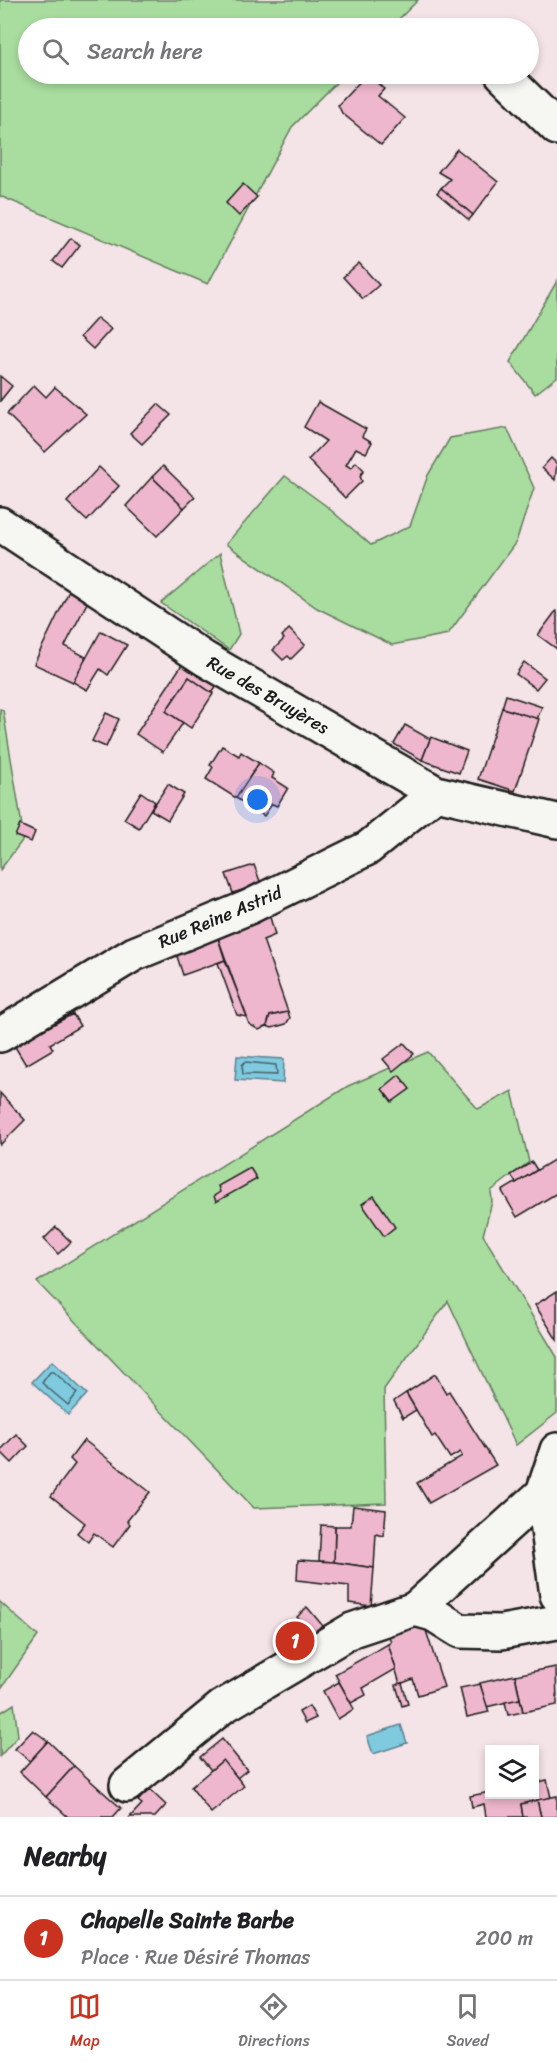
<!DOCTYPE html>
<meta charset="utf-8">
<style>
body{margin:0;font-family:Sriracha,sans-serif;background:#f6f6f6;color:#202124}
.controls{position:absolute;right:18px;bottom:18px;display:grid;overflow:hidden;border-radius:0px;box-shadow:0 3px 9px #0003}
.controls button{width:54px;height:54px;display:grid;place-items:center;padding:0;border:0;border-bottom:2px solid #e0e0e0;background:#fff;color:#202124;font:30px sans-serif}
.you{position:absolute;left:258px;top:800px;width:21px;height:21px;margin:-15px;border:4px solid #fff;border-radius:50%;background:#1a73e8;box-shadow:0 0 0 9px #1a73e833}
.badge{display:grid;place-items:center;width:39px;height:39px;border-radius:50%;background:#c8321e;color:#fff;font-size:20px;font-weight:700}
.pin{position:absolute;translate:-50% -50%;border:3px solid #fff;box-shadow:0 2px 6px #0006}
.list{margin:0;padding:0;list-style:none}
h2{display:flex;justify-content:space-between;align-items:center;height:78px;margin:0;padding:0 24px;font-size:26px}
h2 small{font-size:20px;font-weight:400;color:#757577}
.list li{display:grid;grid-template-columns:39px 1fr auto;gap:18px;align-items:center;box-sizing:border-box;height:84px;padding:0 24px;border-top:2px solid #e0e0e0}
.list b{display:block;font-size:22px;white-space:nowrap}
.list p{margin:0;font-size:20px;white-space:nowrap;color:#757577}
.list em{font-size:20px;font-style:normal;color:#757577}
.icon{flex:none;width:33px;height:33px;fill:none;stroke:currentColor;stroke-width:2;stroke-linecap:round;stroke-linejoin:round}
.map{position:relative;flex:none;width:557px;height:1817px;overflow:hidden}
.search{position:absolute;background:#fff;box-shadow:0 3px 9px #0003;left:18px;right:18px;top:18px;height:66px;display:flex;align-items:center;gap:15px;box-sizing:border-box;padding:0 21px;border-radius:33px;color:#757577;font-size:22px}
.sheet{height:162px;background:#fff}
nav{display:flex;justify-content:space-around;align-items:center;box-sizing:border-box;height:84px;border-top:2px solid #e0e0e0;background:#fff;font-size:16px;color:#757577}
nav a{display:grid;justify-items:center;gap:3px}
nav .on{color:#c8321e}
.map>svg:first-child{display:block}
</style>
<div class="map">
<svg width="557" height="1817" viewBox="0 0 557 1817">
<rect width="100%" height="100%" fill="#f4e3e7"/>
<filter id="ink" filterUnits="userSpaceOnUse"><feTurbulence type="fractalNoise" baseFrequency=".0167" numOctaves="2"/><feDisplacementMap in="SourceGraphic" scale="12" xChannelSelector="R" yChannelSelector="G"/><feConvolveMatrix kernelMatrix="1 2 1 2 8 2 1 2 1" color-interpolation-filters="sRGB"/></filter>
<g filter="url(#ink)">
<g fill="#a9dd9f" stroke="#627c5e" stroke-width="1.5">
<path d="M 0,0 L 418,0 L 390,28 L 28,28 L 28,74 L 345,74 L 292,127 L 208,284 L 0,196 Z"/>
<path d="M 557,281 L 557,377 L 535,394 L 510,362 Z"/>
<path d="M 507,428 L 534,488 L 516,542 L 448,634 L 392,645 L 317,608 L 226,544 L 285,476 L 325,505 L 371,545 L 410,526 L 428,475 L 450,438 Z"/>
<path d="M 220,553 L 239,634 L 229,650 L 161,603 Z"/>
<path d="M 0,709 L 3,710 L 24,838 L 0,870 Z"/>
<path d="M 428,1052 L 478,1109 L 512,1091 L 529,1162 L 491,1191 L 492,1202 L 483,1235 L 557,1357 L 557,1413 L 516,1445 L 448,1301 L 384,1389 L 386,1503 L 254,1508 L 37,1282 L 348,1086 Z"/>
<path d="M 0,1602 L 38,1636 L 0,1690 Z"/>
<path d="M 14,1704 L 18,1736 L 0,1756 L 0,1713 Z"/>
</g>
<g fill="#80cae0" stroke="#588492" stroke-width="1.5">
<path d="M 237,1056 L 284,1059 L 283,1083 L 235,1080 Z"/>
<path d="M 52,1361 L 87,1394 L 68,1415 L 32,1382 Z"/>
<path d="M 401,1725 L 407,1743 L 373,1754 L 367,1736 Z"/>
</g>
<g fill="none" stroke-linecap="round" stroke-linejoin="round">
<g stroke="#44626a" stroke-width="1.5">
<path d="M 245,1062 L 276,1065 L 277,1075 L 243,1074 L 242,1065 Z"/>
<path d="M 54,1372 L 77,1393 L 68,1405 L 42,1383 L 50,1372 Z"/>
</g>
</g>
<g fill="#efb7cd" stroke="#1c1c1c" stroke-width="1.5">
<path d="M 367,74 L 384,89 L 378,96 L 405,118 L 381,145 L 342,113 L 338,105 Z"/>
<path d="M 457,149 L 498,182 L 473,215 L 441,188 L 450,179 L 438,172 Z"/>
<path d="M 243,184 L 257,197 L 239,216 L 226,203 Z"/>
<path d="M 441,188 L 473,215 L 469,220 L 437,193 Z"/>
<path d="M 71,238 L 80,245 L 62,268 L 53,261 Z"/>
<path d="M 359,263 L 379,285 L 363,299 L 343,277 Z"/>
<path d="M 97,318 L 111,329 L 93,349 L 80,337 Z"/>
<path d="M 0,376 L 12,386 L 0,401 Z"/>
<path d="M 34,385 L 46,397 L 55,387 L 86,414 L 45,452 L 7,414 Z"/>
<path d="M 318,402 L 366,429 L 362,436 L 372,442 L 366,453 L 356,448 L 346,465 L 351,468 L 356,462 L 364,470 L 360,476 L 362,481 L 345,498 L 308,460 L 326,441 L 304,427 Z"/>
<path d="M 158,404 L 171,415 L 142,444 L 130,433 Z"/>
<path d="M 551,458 L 557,464 L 555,480 L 542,468 Z"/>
<path d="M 163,466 L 195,497 L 184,508 L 152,477 Z"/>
<path d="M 99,467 L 119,486 L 87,521 L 67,502 Z"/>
<path d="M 152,477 L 184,508 L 157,536 L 126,506 Z"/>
<path d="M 69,591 L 88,601 L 65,646 L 86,657 L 73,682 L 34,664 Z"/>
<path d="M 556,611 L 557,612 L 557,649 L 538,635 Z"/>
<path d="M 289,629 L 305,645 L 291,659 L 288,656 L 283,660 L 273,650 L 284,639 L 282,636 Z"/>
<path d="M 101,631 L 127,645 L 108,675 L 100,669 L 87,690 L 73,682 Z"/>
<path d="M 524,662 L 545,678 L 536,689 L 516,674 Z"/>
<path d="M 183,663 L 218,685 L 212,693 L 189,677 L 166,711 L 183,723 L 163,752 L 136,734 Z"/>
<path d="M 189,677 L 213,694 L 191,728 L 166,711 Z"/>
<path d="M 506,695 L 542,707 L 537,719 L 502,708 Z"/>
<path d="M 502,708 L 539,719 L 515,791 L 478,779 Z"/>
<path d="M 106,713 L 119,719 L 106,747 L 92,741 Z"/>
<path d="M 405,725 L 430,739 L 422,760 L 394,744 Z"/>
<path d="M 431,737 L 467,751 L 459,773 L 422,760 Z"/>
<path d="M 222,746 L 239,756 L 241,752 L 259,763 L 236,798 L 206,779 L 213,767 L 210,765 Z"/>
<path d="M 259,763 L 274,773 L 272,778 L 288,788 L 277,806 L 272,804 L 264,816 L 236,798 Z"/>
<path d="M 168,784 L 184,794 L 168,820 L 151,810 Z"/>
<path d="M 141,792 L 155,802 L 139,828 L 124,819 Z"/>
<path d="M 20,825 L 35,832 L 31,842 L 15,836 Z"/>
<path d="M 254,865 L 261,884 L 233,893 L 226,874 Z"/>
<path d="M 270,917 L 275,935 L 263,940 L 288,1012 L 270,1016 L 267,1026 L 259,1030 L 249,1024 L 217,935 Z"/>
<path d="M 217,935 L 225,960 L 183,975 L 175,950 Z"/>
<path d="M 225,960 L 247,1017 L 237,1015 L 218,963 Z"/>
<path d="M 288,1012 L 290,1018 L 286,1024 L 272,1028 L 267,1026 L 270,1016 Z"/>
<path d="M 73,1014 L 80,1026 L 50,1044 L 53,1049 L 26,1065 L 14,1045 Z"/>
<path d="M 404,1043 L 414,1054 L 393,1071 L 383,1059 Z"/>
<path d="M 399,1075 L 410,1089 L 392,1102 L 382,1089 Z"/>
<path d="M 0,1093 L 25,1120 L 0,1145 Z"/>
<path d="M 557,1158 L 557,1193 L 517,1217 L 502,1191 Z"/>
<path d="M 532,1162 L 537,1170 L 516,1183 L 511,1175 Z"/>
<path d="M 250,1168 L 257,1179 L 216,1202 L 214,1196 L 220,1192 L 218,1186 Z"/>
<path d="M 374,1196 L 395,1227 L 384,1236 L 362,1204 Z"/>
<path d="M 56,1227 L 71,1242 L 58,1254 L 44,1239 Z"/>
<path d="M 557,1291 L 557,1340 L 535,1305 Z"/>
<path d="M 435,1374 L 446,1393 L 449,1391 L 496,1465 L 429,1503 L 417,1483 L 462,1456 L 460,1452 L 450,1458 L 435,1435 L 432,1437 L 406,1393 Z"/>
<path d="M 406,1393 L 416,1410 L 403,1418 L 394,1401 Z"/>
<path d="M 16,1434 L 28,1446 L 12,1463 L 0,1451 Z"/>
<path d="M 84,1440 L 150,1492 L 127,1521 L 130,1524 L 113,1547 L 94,1533 L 88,1542 L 77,1533 L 85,1523 L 51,1496 L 75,1464 L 70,1459 Z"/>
<path d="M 353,1506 L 386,1510 L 384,1536 L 376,1534 L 374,1568 L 334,1562 L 335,1526 L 351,1526 Z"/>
<path d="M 321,1525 L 335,1526 L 334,1562 L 319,1561 Z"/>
<path d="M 298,1560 L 334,1562 L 374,1568 L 371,1606 L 349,1603 L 349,1586 L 297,1580 Z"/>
<path d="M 307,1607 L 322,1625 L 312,1635 L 297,1617 Z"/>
<path d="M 422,1618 L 444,1687 L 418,1695 L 413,1679 L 400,1684 L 388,1644 L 391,1642 L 388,1634 Z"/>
<path d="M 295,1627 L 306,1641 L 293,1652 L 282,1637 Z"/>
<path d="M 388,1644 L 396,1669 L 363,1688 L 366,1695 L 351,1703 L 335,1674 Z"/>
<path d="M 556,1667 L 557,1705 L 523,1712 L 515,1675 Z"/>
<path d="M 515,1675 L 520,1699 L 486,1707 L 480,1683 Z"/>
<path d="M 339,1682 L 354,1709 L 338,1719 L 323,1691 Z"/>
<path d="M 402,1683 L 408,1704 L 402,1706 L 396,1685 Z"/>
<path d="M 480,1684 L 489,1712 L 467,1717 L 460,1688 Z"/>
<path d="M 520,1699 L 523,1712 L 508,1715 L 505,1702 Z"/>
<path d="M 309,1706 L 316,1718 L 305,1723 L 299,1712 Z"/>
<path d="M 33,1730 L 48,1741 L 30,1761 L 15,1749 Z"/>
<path d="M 222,1739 L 247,1770 L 237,1778 L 223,1760 L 211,1770 L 200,1757 Z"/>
<path d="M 48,1741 L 74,1766 L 46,1797 L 20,1772 Z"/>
<path d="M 223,1760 L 244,1786 L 211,1813 L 191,1787 Z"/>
<path d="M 74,1766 L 121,1808 L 113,1817 L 68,1817 L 46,1797 Z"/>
<path d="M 547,1780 L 551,1798 L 521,1804 L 523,1817 L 486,1817 L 484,1804 L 472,1807 L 470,1796 L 490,1792 L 490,1794 L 534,1794 L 534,1783 Z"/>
<path d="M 149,1789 L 166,1805 L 155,1817 L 130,1817 L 142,1804 L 138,1801 Z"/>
<path d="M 557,1796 L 557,1817 L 541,1817 L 537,1800 Z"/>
<path d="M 537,1800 L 541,1817 L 523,1817 L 521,1804 Z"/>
</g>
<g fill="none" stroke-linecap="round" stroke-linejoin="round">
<g stroke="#1c1c1c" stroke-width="38">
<g id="minor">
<path d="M 502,74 L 557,128"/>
<path d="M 0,524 L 205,659 L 436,793 L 557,821"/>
<path d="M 0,1035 L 134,954 L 249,907 L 368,848 L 436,793"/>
<path d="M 557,1450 L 543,1493 L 557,1595"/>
<path d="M 415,1609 L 543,1493"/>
<path d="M 127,1785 L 222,1707 L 352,1630 L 415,1609 L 433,1614 L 460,1631 L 501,1632 L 557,1622"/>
</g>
</g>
<use href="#minor" stroke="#f6f6f2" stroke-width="33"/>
</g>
</g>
<g text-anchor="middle" stroke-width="4.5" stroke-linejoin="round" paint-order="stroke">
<g font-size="18" fill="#1c1c1c" stroke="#f6f6f2">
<text transform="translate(268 695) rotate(30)" y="6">Rue des Bruyères</text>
<text transform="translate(220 917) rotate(-23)" y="6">Rue Reine Astrid</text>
</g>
</g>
</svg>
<div class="controls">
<button><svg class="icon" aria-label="layers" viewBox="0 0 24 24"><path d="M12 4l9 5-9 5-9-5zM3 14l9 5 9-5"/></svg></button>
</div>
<div class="you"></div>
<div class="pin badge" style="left:295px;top:1641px">1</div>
<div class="search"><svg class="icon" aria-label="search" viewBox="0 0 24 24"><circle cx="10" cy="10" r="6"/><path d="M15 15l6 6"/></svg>Search here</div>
</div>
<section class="sheet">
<h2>Nearby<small></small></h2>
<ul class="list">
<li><span class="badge">1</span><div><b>Chapelle Sainte Barbe</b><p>Place · Rue Désiré Thomas</p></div><em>200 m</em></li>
</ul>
</section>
<nav>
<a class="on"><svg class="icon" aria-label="map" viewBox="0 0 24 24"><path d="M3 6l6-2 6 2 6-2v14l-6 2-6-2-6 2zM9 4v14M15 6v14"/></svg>Map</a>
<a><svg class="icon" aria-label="directions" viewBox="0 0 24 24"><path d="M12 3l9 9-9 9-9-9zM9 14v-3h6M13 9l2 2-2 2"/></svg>Directions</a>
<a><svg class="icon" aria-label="saved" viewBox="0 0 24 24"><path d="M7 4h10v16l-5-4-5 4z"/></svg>Saved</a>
</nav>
